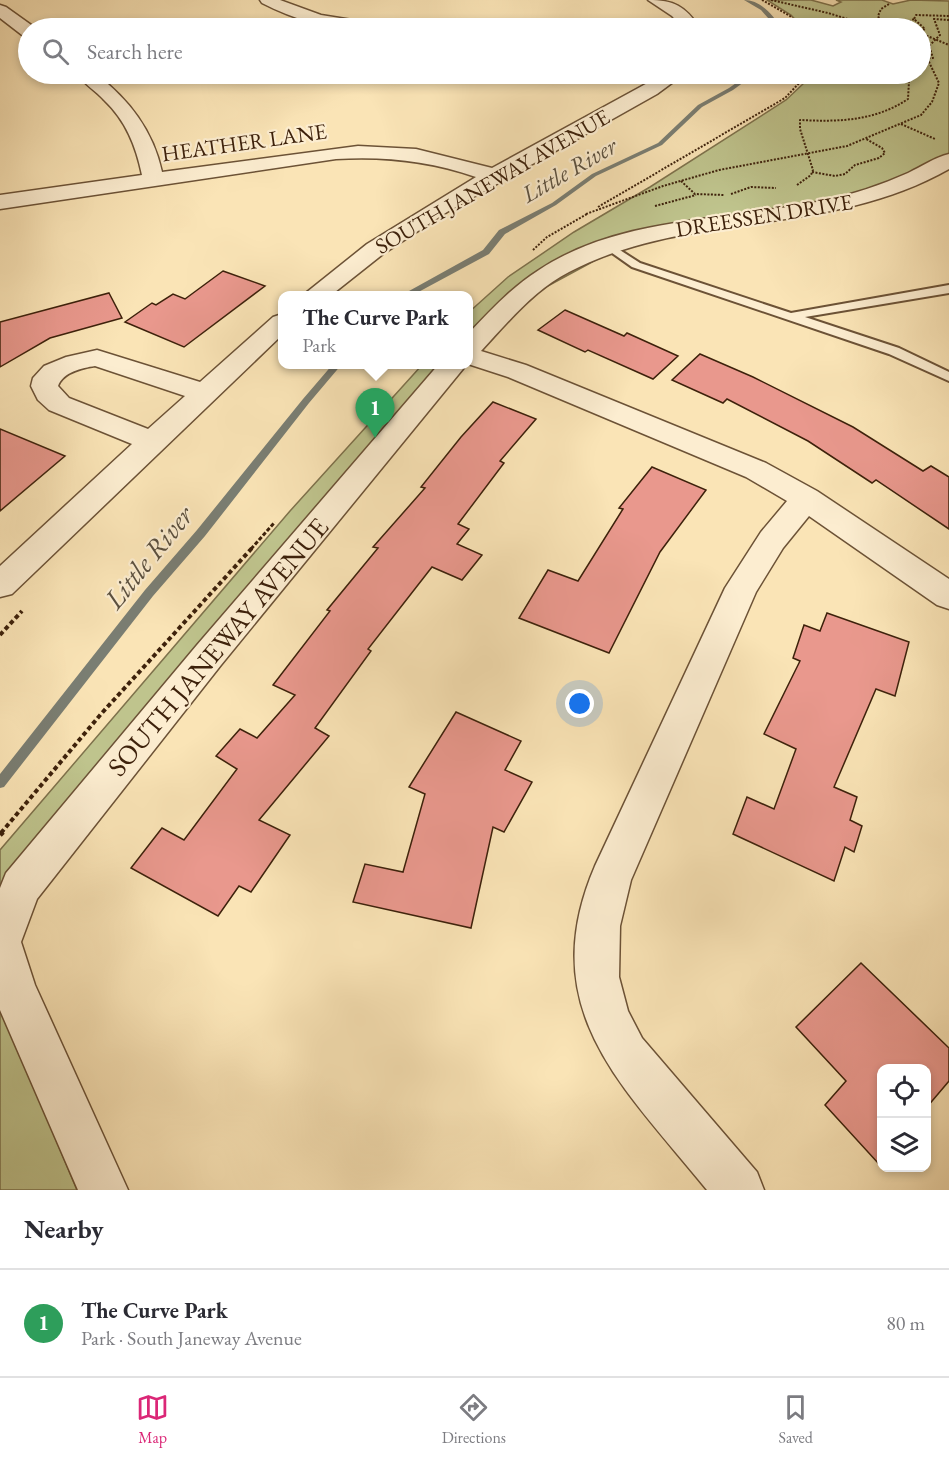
<!DOCTYPE html>
<meta charset="utf-8">
<style>
body{margin:0;font-family:"EB Garamond",serif;background:#f7f7f7;color:#2b2b33}
.controls{position:absolute;right:18px;bottom:18px;display:grid;overflow:hidden;border-radius:12px;box-shadow:0 3px 9px #0003}
.controls button{width:54px;height:54px;display:grid;place-items:center;padding:0;border:0;border-bottom:2px solid #e1e1e2;background:#fff;color:#2b2b33;font:30px sans-serif}
.you{position:absolute;left:580px;top:704px;width:21px;height:21px;margin:-15px;border:4px solid #fff;border-radius:50%;background:#1a73e8;box-shadow:0 0 0 9px #1a73e833}
.badge{display:grid;place-items:center;width:39px;height:39px;border-radius:50%;background:#db2777;color:#fff;font-size:20px;font-weight:700}
.pin{position:absolute;translate:-50% -50px;filter:drop-shadow(0 2px 3px #0008)}
.pin::after{content:'';position:absolute;top:32px;width:21px;height:18px;background:inherit;clip-path:polygon(0 0,100% 0,50% 100%)}
.popup{position:absolute;left:278px;top:291px;width:195px;height:78px;box-sizing:border-box;display:grid;place-content:center;border-radius:12px;background:#fff;filter:drop-shadow(0 2px 4px #0005);font-size:20px;white-space:nowrap;color:#7c7c81}
.popup b{font-size:22px;color:#2b2b33}
.popup::after{content:'';position:absolute;left:50%;top:100%;margin-left:-12px;border:12px solid transparent;border-top-color:#fff}
.list{margin:0;padding:0;list-style:none}
h2{display:flex;justify-content:space-between;align-items:center;height:78px;margin:0;padding:0 24px;font-size:26px}
h2 small{font-size:20px;font-weight:400;color:#7c7c81}
.list li{display:grid;grid-template-columns:39px 1fr auto;gap:18px;align-items:center;box-sizing:border-box;height:108px;padding:0 24px;border-top:2px solid #e1e1e2}
.list b{display:block;font-size:22px;white-space:nowrap}
.list p{margin:0;font-size:20px;white-space:nowrap;color:#7c7c81}
.list em{font-size:20px;font-style:normal;color:#7c7c81}
.icon{flex:none;width:33px;height:33px;fill:none;stroke:currentColor;stroke-width:2;stroke-linecap:round;stroke-linejoin:round}
.map{position:relative;flex:none;width:949px;height:1190px;overflow:hidden}
.search{position:absolute;background:#fff;box-shadow:0 3px 9px #0003;left:18px;right:18px;top:18px;height:66px;display:flex;align-items:center;gap:15px;box-sizing:border-box;padding:0 21px;border-radius:33px;color:#7c7c81;font-size:22px}
.sheet{height:186px;background:#fff}
nav{display:flex;justify-content:space-around;align-items:center;box-sizing:border-box;height:84px;border-top:2px solid #e1e1e2;background:#fff;font-size:16px;color:#7c7c81}
nav a{display:grid;justify-items:center;gap:3px}
nav .on{color:#db2777}
.map>svg:first-child{display:block}
</style>
<div class="map">
<svg width="949" height="1190" viewBox="0 0 949 1190">
<rect width="100%" height="100%" fill="#fae4b6"/>
<filter id="stains"><feTurbulence type="fractalNoise" baseFrequency=".00333" numOctaves="4"/><feColorMatrix values="0 0 0 0 .2 0 0 0 0 .09 0 0 0 0 .02 0 0 0 .5 -.17"/></filter>
<radialGradient id="worn" r=".72"><stop offset=".6" stop-color="#630" stop-opacity="0"/><stop offset="1" stop-color="#630" stop-opacity=".3"/></radialGradient>
<g fill="#bfc48d" stroke="#7e724c" stroke-width="1.5">
<path d="M 767,0 L 811,0 L 833,6 L 841,2 L 836,0 L 882,0 L 893,4 L 911,0 L 949,1 L 949,160 L 889,190 L 648,240 L 605,255 L 544,288 L 468,348 L 468,313 L 508,277 L 574,232 L 650,187 L 786,100 L 804,83 L 804,74 L 920,74 L 920,28 L 803,28 L 791,15 Z"/>
<path d="M 422,365 L 454,365 L 0,925 L 0,850 L 290,511 Z"/>
<path d="M 0,1006 L 77,1190 L 0,1190 Z"/>
</g>
<g fill="none" stroke-linecap="round" stroke-linejoin="round">
<g fill="#7a7e73" fill-rule="evenodd">
<path d="M 744,0 C 761,0 774,16 781,28 L 777,28 L 761,10 Z"/>
<path d="M 749,74 L 755,74 L 733,90 L 702,107 L 662,145 L 596,176 L 556,205 L 505,234 L 489,254 L 411,296 L 400,296 L 483,250 L 499,230 L 552,203 L 592,174 L 658,143 L 698,105 L 729,88 Z"/>
<path d="M 333,364 L 342,364 L 309,403 L 205,536 L 153,596 L 4,787 L 0,788 L 0,774 L 145,590 L 197,530 L 303,399 Z"/>
</g>
</g>
<g fill="#e9988d" stroke="#3d210b" stroke-width="1.5">
<path d="M 223,271 L 265,286 L 184,347 L 125,322 L 152,303 L 156,305 L 173,294 L 185,299 Z"/>
<path d="M 109,293 L 122,318 L 50,338 L 0,367 L 0,322 Z"/>
<path d="M 565,310 L 624,336 L 627,333 L 678,356 L 653,379 L 588,350 L 585,352 L 538,330 Z"/>
<path d="M 700,354 L 753,377 L 853,427 L 923,471 L 931,466 L 949,477 L 949,529 L 876,480 L 872,483 L 808,441 L 727,399 L 723,403 L 672,380 Z"/>
<path d="M 493,402 L 536,419 L 500,461 L 504,463 L 458,524 L 469,529 L 457,544 L 482,555 L 462,580 L 432,567 L 368,649 L 371,651 L 315,728 L 329,736 L 259,820 L 290,835 L 251,892 L 239,886 L 218,916 L 131,868 L 162,828 L 184,840 L 237,769 L 216,756 L 240,729 L 257,738 L 295,695 L 273,685 L 330,611 L 327,610 L 378,548 L 373,547 L 425,488 L 421,487 L 461,437 Z"/>
<path d="M 0,429 L 65,456 L 0,511 Z"/>
<path d="M 652,467 L 706,490 L 660,552 L 609,653 L 519,618 L 548,570 L 578,581 L 623,509 L 619,508 Z"/>
<path d="M 827,613 L 909,642 L 895,696 L 876,689 L 834,787 L 857,797 L 850,820 L 862,826 L 854,852 L 845,847 L 834,881 L 733,834 L 747,797 L 774,809 L 796,749 L 764,734 L 800,661 L 793,658 L 804,625 L 820,631 Z"/>
<path d="M 456,712 L 521,741 L 505,770 L 532,782 L 504,832 L 493,827 L 471,928 L 353,902 L 365,864 L 403,872 L 425,794 L 409,787 Z"/>
<path d="M 861,963 L 949,1048 L 949,1081 L 927,1107 L 927,1068 L 882,1068 L 882,1159 L 878,1163 L 825,1105 L 846,1081 L 796,1027 Z"/>
</g>
<g fill="none" stroke-linecap="round" stroke-linejoin="round">
<g stroke="#6c5236" stroke-width="4">
<path id="service" d="M 609,243 L 640,263 L 791,313 L 949,285 L 949,293 L 805,317 L 899,348 L 949,372 L 949,381 L 889,354 L 632,267 L 605,248 L 603,246 Z"/>
</g>
<g stroke="#6c5236" stroke-width="3">
<g id="minor">
<path d="M 260,0 L 280,0 L 321,15 L 371,23 L 379,28 C 339,33 299,22 262,3 Z"/>
<path d="M 648,0 C 674,0 685,6 700,28 L 683,28 L 672,16 Z"/>
<path d="M 0,5 L 6,7 L 34,27 L 28,28 L 28,36 L 22,35 L 0,18 Z"/>
<path d="M 77,74 L 96,74 C 129,100 153,130 162,172 L 358,146 L 416,149 L 492,168 L 664,74 L 684,74 L 657,94 L 447,212 L 383,254 L 330,296 L 302,296 L 367,244 L 476,177 C 430,161 385,156 336,159 L 0,209 L 0,195 L 142,175 C 136,146 126,121 104,100 C 96,91 84,84 77,74 Z"/>
<path d="M 949,154 L 949,169 C 828,238 687,210 569,272 C 534,290 507,323 481,351 L 526,365 L 766,463 L 817,491 L 949,579 L 949,609 L 937,605 L 809,516 L 783,548 L 756,592 L 631,880 L 620,926 L 619,977 L 628,1011 L 642,1038 L 757,1172 L 764,1190 L 707,1190 C 624,1087 533,1010 595,866 L 725,588 L 761,532 L 787,501 L 746,477 L 508,377 L 468,364 L 468,334 C 490,311 512,287 539,270 C 621,215 733,221 826,200 C 854,194 881,185 908,173 C 921,167 935,157 949,154 Z"/>
<path d="M 282,314 L 282,335 L 12,594 L 0,597 L 0,566 L 132,444 L 49,410 L 38,400 L 31,386 L 33,378 L 44,366 L 66,357 L 97,350 L 200,382 L 273,317 ZM 95,366 L 185,396 L 148,429 L 69,398 L 58,386 C 63,372 82,368 95,366 Z"/>
<path d="M 439,364 L 467,364 L 221,665 L 37,899 L 21,942 L 35,985 L 128,1190 L 78,1190 L 0,1010 L 0,888 L 6,873 L 197,645 Z"/>
</g>
</g>
<g stroke="#3d210b" stroke-width="2" stroke-dasharray="2 1.5" stroke-linecap="butt">
<path d="M 762,0 L 790,16 L 799,28"/>
<path d="M 771,0 L 828,13 L 877,28"/>
<path d="M 914,19 L 910,21 L 914,27"/>
<path d="M 883,28 L 878,16 L 881,9 L 889,4"/>
<path d="M 920,32 L 925,29 L 914,19 L 916,15 L 949,16"/>
<path d="M 920,33 L 949,45"/>
<path d="M 925,58 L 933,58 L 929,46 L 940,35 L 934,19 L 949,20"/>
<path d="M 901,124 L 935,139"/>
<path d="M 812,172 L 835,176 L 845,174 L 855,165 L 879,158 L 885,153 L 882,148 L 866,139"/>
<path d="M 681,181 L 695,194 L 724,195"/>
<path d="M 797,185 L 811,175 L 813,170 L 800,129 L 800,120 C 839,122 875,121 908,99 L 909,81"/>
<path d="M 731,194 L 751,187 L 776,188"/>
<path d="M 655,206 L 696,195"/>
<path d="M 598,207 L 785,98 L 803,79 L 803,74"/>
<path d="M 586,214 L 663,186 L 719,170 L 847,146 L 921,115 L 932,102 L 939,83 L 929,62 L 920,55"/>
<path d="M 533,250 L 547,237 L 587,214"/>
</g>
<path stroke="#3d210b" stroke-width="3" stroke-dasharray="4 2" stroke-linecap="butt" d="M 251,549 L 275,522"/>
<g stroke="#3d210b" stroke-width="4" stroke-dasharray="4.5 3" stroke-linecap="butt">
<path d="M 0,635 L 22,611"/>
<path d="M 1,833 L 101,714 L 252,548"/>
</g>
<path stroke="#3d210b" stroke-width="5" stroke-dasharray="6 4" stroke-linecap="butt" d="M 0,835 L 3,832"/>
<use href="#service" fill="#fcedd0" fill-rule="evenodd"/>
<use href="#minor" fill="#fcedd0" fill-rule="evenodd"/>
</g>
<g text-anchor="middle" stroke-width="4.5" stroke-linejoin="round" paint-order="stroke">
<g font-size="22" fill="#3d210b" stroke="#fcedd0">
<text transform="translate(244 142) rotate(-8)" y="8">HEATHER LANE</text>
<text transform="translate(492 181) rotate(-30)" y="8">SOUTH JANEWAY AVENUE</text>
<text transform="translate(764 215) rotate(-9)" y="8">DREESSEN DRIVE</text>
</g>
<g font-size="24" font-style="italic" fill="#5b503f" stroke="#fcedd0">
<text transform="translate(569 170) rotate(-30)" y="8">Little River</text>
</g>
<g font-size="27" fill="#3d210b" stroke="#fcedd0">
<text transform="translate(218 647) rotate(-50)" y="9">SOUTH JANEWAY AVENUE</text>
</g>
<g font-size="28" font-style="italic" fill="#5b503f" stroke="#fcedd0">
<text transform="translate(148 557) rotate(-51)" y="10">Little River</text>
</g>
</g>
<rect width="100%" height="100%" filter="url(#stains)"/>
<rect width="100%" height="100%" fill="url(#worn)"/>
</svg>
<div class="controls">
<button><svg class="icon" aria-label="locate" viewBox="0 0 24 24"><circle cx="12" cy="12" r="6"/><path d="M12 2v4M12 18v4M2 12h4M18 12h4"/></svg></button>
<button><svg class="icon" aria-label="layers" viewBox="0 0 24 24"><path d="M12 4l9 5-9 5-9-5zM3 14l9 5 9-5"/></svg></button>
</div>
<div class="you"></div>
<div class="pin badge" style="left:375px;top:438px;background:#2e9e5b">1</div>
<div class="popup"><b>The Curve Park</b>Park</div>
<div class="search"><svg class="icon" aria-label="search" viewBox="0 0 24 24"><circle cx="10" cy="10" r="6"/><path d="M15 15l6 6"/></svg>Search here</div>
</div>
<section class="sheet">
<h2>Nearby<small></small></h2>
<ul class="list">
<li><span class="badge" style="background:#2e9e5b">1</span><div><b>The Curve Park</b><p>Park · South Janeway Avenue</p></div><em>80 m</em></li>
</ul>
</section>
<nav>
<a class="on"><svg class="icon" aria-label="map" viewBox="0 0 24 24"><path d="M3 6l6-2 6 2 6-2v14l-6 2-6-2-6 2zM9 4v14M15 6v14"/></svg>Map</a>
<a><svg class="icon" aria-label="directions" viewBox="0 0 24 24"><path d="M12 3l9 9-9 9-9-9zM9 14v-3h6M13 9l2 2-2 2"/></svg>Directions</a>
<a><svg class="icon" aria-label="saved" viewBox="0 0 24 24"><path d="M7 4h10v16l-5-4-5 4z"/></svg>Saved</a>
</nav>
